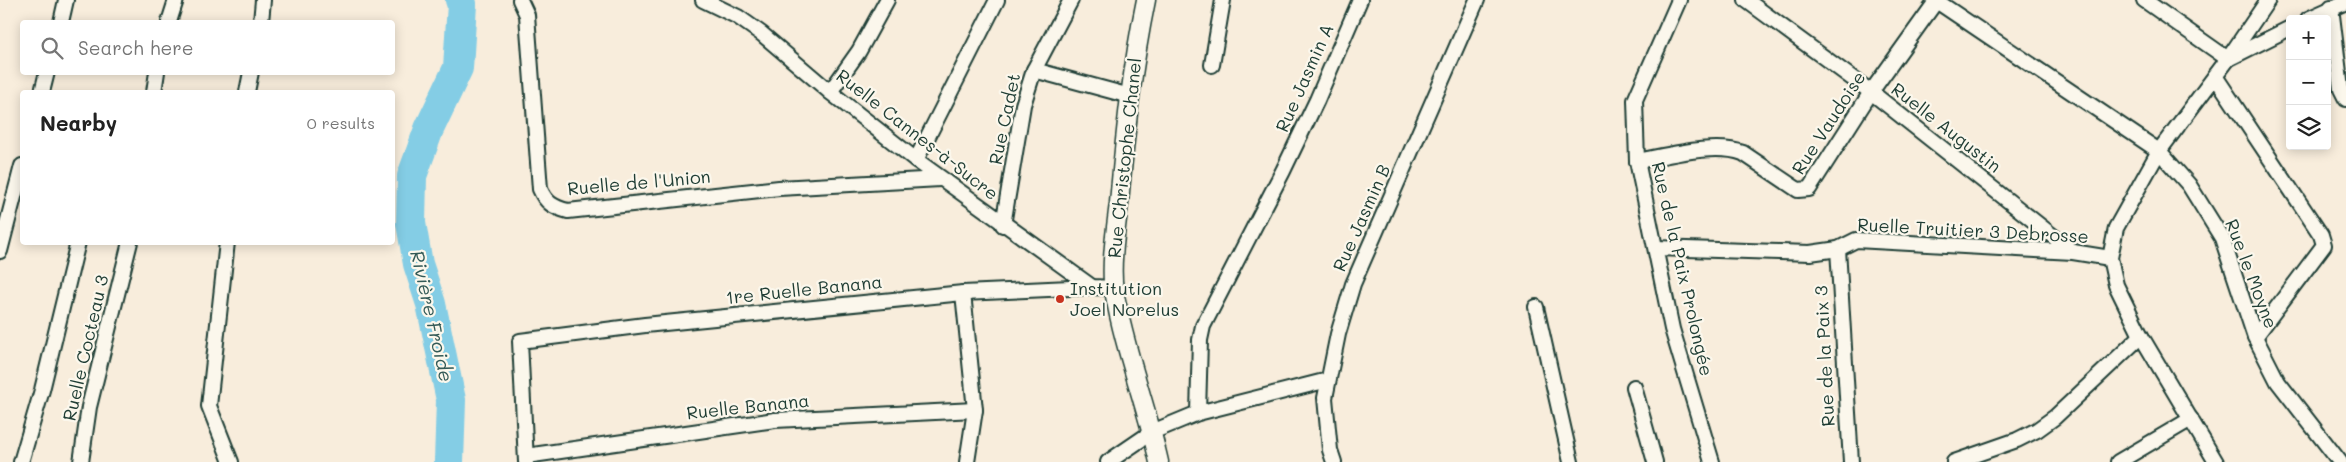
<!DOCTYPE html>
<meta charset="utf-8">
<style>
body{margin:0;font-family:Mali,sans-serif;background:#f2f2f2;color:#222}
.controls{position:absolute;right:15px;top:15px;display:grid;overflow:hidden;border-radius:5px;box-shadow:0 2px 12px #0003}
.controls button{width:45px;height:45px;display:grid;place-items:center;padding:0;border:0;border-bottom:1px solid #e0e0e0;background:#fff;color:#222;font:25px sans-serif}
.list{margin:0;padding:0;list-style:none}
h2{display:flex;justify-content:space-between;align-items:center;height:65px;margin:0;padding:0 20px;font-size:21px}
h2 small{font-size:16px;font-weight:400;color:#767676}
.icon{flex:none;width:28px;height:28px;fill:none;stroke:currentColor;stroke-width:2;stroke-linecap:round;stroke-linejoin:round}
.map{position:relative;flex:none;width:2346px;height:462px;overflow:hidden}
.search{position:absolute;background:#fff;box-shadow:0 2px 12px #0003;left:20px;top:20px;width:375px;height:55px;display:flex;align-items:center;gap:12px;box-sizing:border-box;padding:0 18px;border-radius:5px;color:#767676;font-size:19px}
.panel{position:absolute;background:#fff;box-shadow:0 2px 12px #0003;left:20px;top:90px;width:375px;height:155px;border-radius:5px}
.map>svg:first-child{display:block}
</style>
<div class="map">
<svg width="2346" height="462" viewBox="0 0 2346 462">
<rect width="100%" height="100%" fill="#f8eddc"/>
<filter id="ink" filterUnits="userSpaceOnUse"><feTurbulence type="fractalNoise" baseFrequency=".02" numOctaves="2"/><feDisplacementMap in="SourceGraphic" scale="10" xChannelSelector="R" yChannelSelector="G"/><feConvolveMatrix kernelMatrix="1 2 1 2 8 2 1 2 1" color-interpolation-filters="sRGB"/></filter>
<g filter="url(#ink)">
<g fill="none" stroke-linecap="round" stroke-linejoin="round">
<path stroke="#84cde5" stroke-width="30" d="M 449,462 L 451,400 L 431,304 L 418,264 L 411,223 L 412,176 L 429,129 L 458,68 L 462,4 L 460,0"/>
<g stroke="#1f3d34" stroke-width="18">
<g id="minor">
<path d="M 520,0 L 527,15 L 540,189 C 546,203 553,207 568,211 L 779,188 L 940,179"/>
<path d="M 703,0 L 738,17 L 762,34 L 830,92 L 916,160 L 1092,287 L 1114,288"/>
<path d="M 1679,0 L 1635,100 L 1637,161 L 1672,329 L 1712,462"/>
<path d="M 1746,0 L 1871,92 L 2073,252"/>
<path d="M 1935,0 L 2159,151 L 2189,185 L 2222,238 L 2255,337 L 2278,382 L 2340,462"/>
<path d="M 2144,0 L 2228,59 L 2290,28"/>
<path d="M 2331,7 L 2341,89 L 2346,99"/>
<path d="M 2308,19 L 2346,2"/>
<path d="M 61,22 L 66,0"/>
<path d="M 169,22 L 176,0"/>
<path d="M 261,22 L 263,0"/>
<path d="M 1212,65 L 1223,0"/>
<path d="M 1034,70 L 1130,96"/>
<path d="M 2215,76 L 2321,235 L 2324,245 L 2255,337"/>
<path d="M 42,92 L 47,72"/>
<path d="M 154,92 L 157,72"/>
<path d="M 247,92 L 251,72"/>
<path d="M 830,92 L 859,51 L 887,0"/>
<path d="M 916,160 L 997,0"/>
<path d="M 1637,161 C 1666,156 1715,142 1743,153 L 1798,190 L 1809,189 L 1871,92 L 1937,0"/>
<path d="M 1003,225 L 1023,105 L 1034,70 L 1071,0"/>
<path d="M 227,242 L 209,406 L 231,462"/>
<path d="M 1656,248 L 1810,253 L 1838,249 L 1856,240 L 2073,252 L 2110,258"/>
<path d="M 1838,249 L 1851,462"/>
<path d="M 0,251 L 22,166"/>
<path d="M 963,293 L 975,410 L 967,462"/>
<path d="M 1536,307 L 1571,462"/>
<path d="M 1634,387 L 1655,462"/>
<path d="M 1198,413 L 1200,340 L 1203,326 L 1283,171 L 1317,100 L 1360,0"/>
<path d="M 526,456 L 775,420 L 975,410"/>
<path d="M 21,462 L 42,390 L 78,242"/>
<path d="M 81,462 L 89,407 L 130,242"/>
<path d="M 526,462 L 520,341 L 645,325 L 963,293 L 1092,287"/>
<path d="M 1108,462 L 1152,432 L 1198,413 L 1328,380"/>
<path d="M 1334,462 L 1330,450 L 1325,398 L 1338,334 L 1353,284 L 1477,0"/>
<path d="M 1954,462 L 2017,440 L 2037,430 L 2055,417 L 2141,336"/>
<path d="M 2118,462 L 2191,419"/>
<path d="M 2216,462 L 2141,336 L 2116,285 L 2110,258 L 2116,228 L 2159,151 L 2228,59 L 2268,0"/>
</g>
</g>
<g stroke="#1f3d34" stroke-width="21">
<path id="tertiary" d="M 1146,0 C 1132,67 1125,135 1119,203 C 1116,228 1110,266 1114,290 C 1124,349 1146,404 1159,462"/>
</g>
<use href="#minor" stroke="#fbf7ec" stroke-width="14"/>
<use href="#tertiary" stroke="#fbf7ec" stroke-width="18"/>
</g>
</g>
<circle fill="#c8321e" stroke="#fbf7ec" stroke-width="2" cx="1060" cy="299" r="5"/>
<g text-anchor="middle" stroke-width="4.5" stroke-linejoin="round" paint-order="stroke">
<g font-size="18" fill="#1f3d34" stroke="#fbf7ec">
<text transform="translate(1305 78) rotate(-66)" y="6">Rue Jasmin A</text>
<text transform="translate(1005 119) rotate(-78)" y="6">Rue Cadet</text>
<text transform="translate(1829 123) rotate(-57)" y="6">Rue Vaudoise</text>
<text transform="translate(1946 128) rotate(38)" y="6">Ruelle Augustin</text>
<text transform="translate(917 135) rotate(38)" y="6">Ruelle Cannes-à-Sucre</text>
<text transform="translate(1125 158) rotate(-84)" y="6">Rue Christophe Chanel</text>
<text transform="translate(639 183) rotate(-5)" y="6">Ruelle de l'Union</text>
<text transform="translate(1362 218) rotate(-66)" y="6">Rue Jasmin B</text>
<text transform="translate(1973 231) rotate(3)" y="6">Ruelle Truitier 3 Debrosse</text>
<text transform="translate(1682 269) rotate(77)" y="6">Rue de la Paix Prolongée</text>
<text transform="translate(2251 274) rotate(69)" y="6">Rue le Moyne</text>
<text transform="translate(804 290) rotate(-6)" y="6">1re Ruelle Banana</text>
<text transform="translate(86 348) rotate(-77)" y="6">Ruelle Cocteau 3</text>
<text transform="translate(1825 356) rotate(-93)" y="6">Rue de la Paix 3</text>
<text transform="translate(748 407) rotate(-6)" y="6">Ruelle Banana</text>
</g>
<g font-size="18" fill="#1f3d34" stroke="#fbf7ec" text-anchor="start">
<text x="1070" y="295">Institution<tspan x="1070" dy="21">Joel Norelus</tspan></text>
</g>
<g font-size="19" font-style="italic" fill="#335a57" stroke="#fbf7ec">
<text transform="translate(432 316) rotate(77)" y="7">Rivière Froide</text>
</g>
</g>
</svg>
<div class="controls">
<button>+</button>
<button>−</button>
<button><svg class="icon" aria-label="layers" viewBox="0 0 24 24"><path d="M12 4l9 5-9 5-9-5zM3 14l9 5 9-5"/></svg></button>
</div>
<div class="search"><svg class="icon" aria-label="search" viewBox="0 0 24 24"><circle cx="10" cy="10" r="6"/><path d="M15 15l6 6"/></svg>Search here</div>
<section class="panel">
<h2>Nearby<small>0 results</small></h2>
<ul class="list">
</ul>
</section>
</div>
